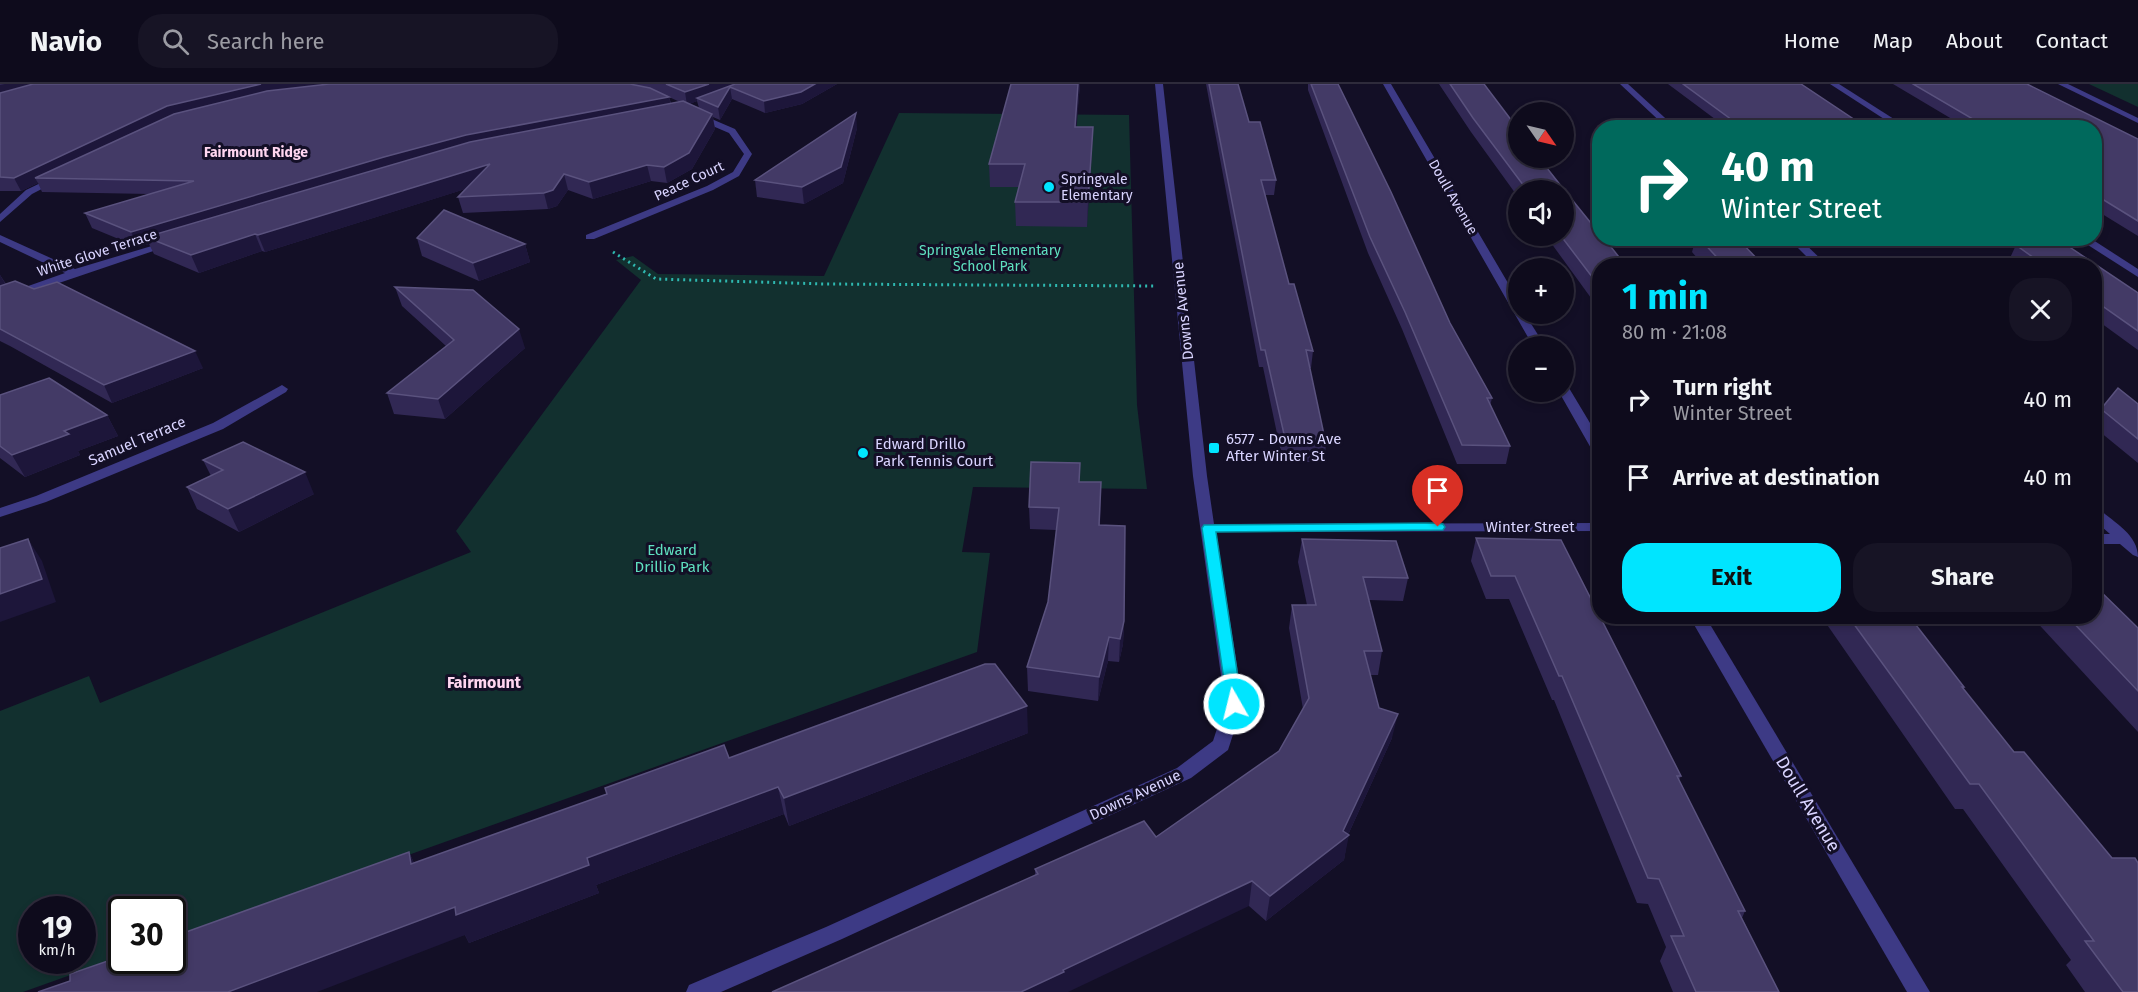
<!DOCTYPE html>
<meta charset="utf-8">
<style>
body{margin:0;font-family:"Fira Sans",sans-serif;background:#171425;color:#f1f3f6;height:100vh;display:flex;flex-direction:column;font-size:22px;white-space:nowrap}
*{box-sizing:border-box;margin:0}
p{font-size:20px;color:#9b9ba3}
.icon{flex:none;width:33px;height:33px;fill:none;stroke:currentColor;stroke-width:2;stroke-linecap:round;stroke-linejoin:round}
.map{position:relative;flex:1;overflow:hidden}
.side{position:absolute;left:1592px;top:174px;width:510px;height:366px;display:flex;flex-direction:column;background:#0e0b1c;border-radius:24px;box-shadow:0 3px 9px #0003,0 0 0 2px #2e2b3b}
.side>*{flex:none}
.banner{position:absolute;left:1592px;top:36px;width:510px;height:126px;border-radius:24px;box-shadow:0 3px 9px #0003,0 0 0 2px #2e2b3b;background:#00695c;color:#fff;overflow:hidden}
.needle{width:39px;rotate:124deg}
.buttons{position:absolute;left:1508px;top:18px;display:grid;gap:12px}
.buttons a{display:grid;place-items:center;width:66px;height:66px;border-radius:50%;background:#0e0b1c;box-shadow:0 3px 9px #0003,0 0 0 2px #2e2b3b;font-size:30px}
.speed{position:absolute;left:18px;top:812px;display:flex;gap:12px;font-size:30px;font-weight:700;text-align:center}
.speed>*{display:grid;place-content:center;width:78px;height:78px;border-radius:50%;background:#0e0b1c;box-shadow:0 3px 9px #0003,0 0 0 2px #2e2b3b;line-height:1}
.speed small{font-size:15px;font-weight:400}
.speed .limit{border:3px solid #111;border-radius:9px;background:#fff;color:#111}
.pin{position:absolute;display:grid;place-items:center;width:51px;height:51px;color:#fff;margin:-62px -26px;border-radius:50% 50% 50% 0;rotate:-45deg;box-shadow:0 0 6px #0007}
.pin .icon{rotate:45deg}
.me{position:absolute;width:66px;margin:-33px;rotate:352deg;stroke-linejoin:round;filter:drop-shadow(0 0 4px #0008)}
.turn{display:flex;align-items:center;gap:21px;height:126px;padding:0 30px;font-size:27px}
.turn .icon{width:78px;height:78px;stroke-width:2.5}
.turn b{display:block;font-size:42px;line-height:51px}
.round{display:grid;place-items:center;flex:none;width:63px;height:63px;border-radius:24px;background:#171425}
.overview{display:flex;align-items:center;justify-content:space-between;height:102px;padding:0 30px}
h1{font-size:36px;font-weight:700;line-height:45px;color:#00e5ff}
.primary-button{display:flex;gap:12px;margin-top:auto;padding:12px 30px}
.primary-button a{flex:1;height:69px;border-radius:24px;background:#00e5ff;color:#111;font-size:24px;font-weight:700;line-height:69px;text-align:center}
.primary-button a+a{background:#171425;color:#f1f3f6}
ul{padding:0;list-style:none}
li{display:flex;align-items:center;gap:18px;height:78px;padding:0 30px}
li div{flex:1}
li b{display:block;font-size:22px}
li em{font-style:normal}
header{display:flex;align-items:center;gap:36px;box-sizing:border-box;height:84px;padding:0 30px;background:#0e0b1c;border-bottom:2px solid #2e2b3b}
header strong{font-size:28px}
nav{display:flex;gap:33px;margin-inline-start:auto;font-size:21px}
.search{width:420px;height:54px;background:#171425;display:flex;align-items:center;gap:15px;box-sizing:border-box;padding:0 21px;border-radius:24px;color:#9b9ba3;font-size:22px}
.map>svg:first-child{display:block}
.green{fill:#12302f;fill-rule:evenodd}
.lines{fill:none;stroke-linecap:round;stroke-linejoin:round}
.path{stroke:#2fb8b0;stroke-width:3;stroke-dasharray:2 4;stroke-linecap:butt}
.minor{fill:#3d3a85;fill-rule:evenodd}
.wall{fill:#312854;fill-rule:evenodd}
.shaded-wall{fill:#1d163a}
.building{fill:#433a66;stroke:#5a527e;stroke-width:1.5}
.route{fill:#00e5ff;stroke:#0095a6;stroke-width:1.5}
.poi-dot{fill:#00e5ff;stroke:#130f26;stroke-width:2}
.labels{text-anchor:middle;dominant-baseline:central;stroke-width:6;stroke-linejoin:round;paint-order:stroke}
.far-neighbourhood-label{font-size:14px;font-weight:bold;fill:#ffd6f0;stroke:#130f26}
.far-poi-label{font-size:14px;fill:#d9d4ff;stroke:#130f26;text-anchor:start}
.far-street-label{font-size:14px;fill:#d9d4ff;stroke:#130f26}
.far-park-label{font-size:14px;fill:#5fe0c0;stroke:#130f26}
.street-label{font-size:15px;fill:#d9d4ff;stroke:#130f26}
.poi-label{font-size:15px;fill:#d9d4ff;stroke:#130f26;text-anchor:start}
.park-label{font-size:15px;fill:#5fe0c0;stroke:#130f26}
.neighbourhood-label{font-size:16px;font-weight:bold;fill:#ffd6f0;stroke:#130f26}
.near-street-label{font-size:18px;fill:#d9d4ff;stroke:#130f26}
</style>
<header>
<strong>Navio</strong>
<div class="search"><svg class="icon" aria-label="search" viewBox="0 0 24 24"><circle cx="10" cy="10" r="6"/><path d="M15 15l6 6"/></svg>Search here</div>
<nav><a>Home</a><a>Map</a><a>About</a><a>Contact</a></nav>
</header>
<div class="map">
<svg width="2138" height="908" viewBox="0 0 2138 908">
<rect width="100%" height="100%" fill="#130f26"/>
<g class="green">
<polygon points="2089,0 2138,0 2138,23"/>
<path d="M899 29 1129 31 1137 321 1147 405 973 403 962 468 990 469 977 568 173 855 172 825H122L121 873 23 908H0V627L89 592 100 619 471 468 456 447 641 196 616 176 633 172 658 190 824 192ZM32 825H82V876H32Z"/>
</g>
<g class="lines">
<polyline class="path" points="613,168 656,195 825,200 1156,202"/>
<g class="minor">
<polygon points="1155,0 1163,0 1207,392 1214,440 1599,439 1599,447 1216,448 1243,620 1228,666 1191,694 842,855 721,908 686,908 689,901 826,843 1177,684 1213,657 1225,620 1193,392"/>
<polygon points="1383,0 1391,0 1518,216 1518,230 1525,230 1545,262 1533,262"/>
<polygon points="1620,0 1628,0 1676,44 1667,44"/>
<polygon points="1830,0 1839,0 1908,44 1898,44"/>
<polygon points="2058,0 2068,0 2138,34 2138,39"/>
<polygon points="694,30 700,30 735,45 752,70 739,92 713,106 594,155 586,155 586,151 707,102 733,88 744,70 729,49 694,34"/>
<polygon points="55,92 63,94 32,110 0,138 0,130 26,106"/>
<polygon points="0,151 75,185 165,158 174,160 0,219 0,212 65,189 0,158"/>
<polygon points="1788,154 1799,154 1828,182 1816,182"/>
<polygon points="2077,154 2090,154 2138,185 2138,193"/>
<polygon points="1563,300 1569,304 1599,354 1599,370 1592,366 1559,308 1563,308"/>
<polygon points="282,301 288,305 286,308 223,345 46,418 0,433 0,424 36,412 213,339"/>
<path d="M2094 424 2099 425C2115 439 2138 451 2138 473L2133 471 2120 460H2094V450H2110L2094 436Z"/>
<polygon points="1689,532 1705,532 1930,908 1907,908"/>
</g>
</g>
<g class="wall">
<path d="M0 0H837L802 20 765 29 732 15 720 36 713 33 715 45 692 85 667 99 651 97 593 115 568 106 557 122 548 125 463 129 458 113 465 105 265 168 262 167 199 189 154 170 149 160 138 163 92 144 85 129 150 110 42 108 38 99 21 107H0ZM669 13 680 18 671 19ZM697 17 699 24 689 20Z"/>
<polygon points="1011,0 1080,0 1076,43 1092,65 1087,143 1016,142 1015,118 1019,103 990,103 989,80"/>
<polygon points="1206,0 1238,0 1249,38 1276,96 1274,111 1265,111 1289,200 1313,267 1311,284 1309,284 1326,360 1324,378 1283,378 1263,283 1259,283"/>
<polygon points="1308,0 1338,0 1450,239 1492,314 1490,322 1510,362 1506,380 1457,380 1402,245 1368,169 1308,6"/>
<polygon points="1439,0 1484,0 1565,107 1599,182 1599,225 1546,152 1563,152 1563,106 1518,106 1518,113 1471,48"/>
<polygon points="1668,0 1801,0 1867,44 1727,44"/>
<polygon points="1893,0 2027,0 2138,55 2138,152 2094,125 2094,44 1967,44"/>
<polygon points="857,44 843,99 804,120 757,113 755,96"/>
<polygon points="417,154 525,160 530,178 479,197 422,172"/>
<polygon points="1696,154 1737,154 1764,182 1704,182 1692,168"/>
<polygon points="2052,157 2060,162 2068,162 2138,209 2138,266 2094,234 2094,182 2021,182 2010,174 2016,161 2048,162"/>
<polygon points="0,191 6,200 203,284 112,319 10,262 0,257"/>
<polygon points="395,203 525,264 445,335 394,330 387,309 446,262 402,222"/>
<polygon points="0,311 107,331 118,352 78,367 80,371 25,393 0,374"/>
<polygon points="2138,320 2138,379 2094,343 2094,337 2101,325"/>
<polygon points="203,376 314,410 239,448 197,425 187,403 211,392"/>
<polygon points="1080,398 1101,398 1100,441 1124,537 1123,560 1119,578 1108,577 1098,617 1028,607 1027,583 1048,518 1056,446 1030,445 1029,423"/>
<polygon points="1476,454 1561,456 1681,692 1679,696 1745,827 1742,834 1779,908 1673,908 1660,877 1666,863 1648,820 1637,819 1554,616 1552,616 1509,515 1486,515 1471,477"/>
<polygon points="1302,455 1408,494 1403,517 1369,516 1382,567 1378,591 1370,591 1379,624 1392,654 1348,751 1344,776 1266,837 1249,822 1035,791 1035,785 1156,753 1279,667 1303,625 1289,544 1292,521 1307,521 1298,478"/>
<polygon points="1821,532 1909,532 1964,603 1963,605 2138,908 2085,908 2066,881 2071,876 1963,725 1955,725"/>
<polygon points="2031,532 2094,532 2138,544 2138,648"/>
<polygon points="1028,649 789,742 784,730 596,801 599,809 469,859 465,851 70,897 409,768 414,779 729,674"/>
</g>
<g class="shaded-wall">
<polygon points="5,0 52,0 0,15 0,1"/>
<polygon points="261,0 366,0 35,94 38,99 21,107 14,94 167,22"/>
<polygon points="709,0 745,0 730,3 732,15 720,36 718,23 697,14 697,17 687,21 685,8"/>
<polygon points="815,0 837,0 802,20 765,29 764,17"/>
<polygon points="1078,0 1080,0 1075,65 1075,43"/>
<polygon points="669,13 672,25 146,153 149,160 138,163 131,148 384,73 466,51"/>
<polygon points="856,29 857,44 843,99 804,120 802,103"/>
<polygon points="712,30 715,45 692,85 667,99 664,83"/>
<polygon points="1093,43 1092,65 1087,143 1088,118"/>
<polygon points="490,80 494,96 265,168 258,151"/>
<polygon points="647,81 651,97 593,115 589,98"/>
<polygon points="564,90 568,106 557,122 548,125 544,109"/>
<polygon points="255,150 262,167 199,189 191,171"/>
<polygon points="525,160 530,178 479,197 473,179"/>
<polygon points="0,191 9,206 0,210"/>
<polygon points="519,245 525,264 445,335 438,315"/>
<polygon points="195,267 203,284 112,319 104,301"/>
<polygon points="107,331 118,352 78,367 80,371 25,393 12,371 64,347"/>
<polygon points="305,388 314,410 239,448 228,425"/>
<polygon points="28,455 42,477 56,518 0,538 0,510"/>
<polygon points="1124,537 1123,560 1119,578 1120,555"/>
<polygon points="1109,553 1108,577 1098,617 1099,593"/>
<polygon points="1027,622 1028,649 789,742 784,714"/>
<polygon points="1398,630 1392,654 1347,753 1349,751 1344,776 1266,837 1270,812 1343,747"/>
<polygon points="778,703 784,730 596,801 599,809 469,859 465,851 317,908 228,908 455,823"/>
<polygon points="409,768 422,795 411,780"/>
<polygon points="1252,797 1249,822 1068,908 1021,908 1063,886"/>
</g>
<g class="building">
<polygon points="33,0 261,0 167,22 14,94 0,93 0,9"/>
<polygon points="329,0 630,0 650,4 669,13 466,51 384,73 131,148 85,129 194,97 35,94 174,30 267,7"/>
<polygon points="666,0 709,0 685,8"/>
<polygon points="735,0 815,0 801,8 764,17 730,3 718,23 697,14"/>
<polygon points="1011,0 1078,0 1075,43 1093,43 1088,118 1015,118 1025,80 989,80"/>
<polygon points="1209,0 1238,0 1249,38 1260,38 1276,96 1261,96 1289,200 1294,200 1313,267 1306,266 1326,360 1286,359 1265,266 1261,266"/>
<polygon points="1311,0 1338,0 1391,108 1450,239 1492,314 1487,314 1510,362 1462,361 1405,228 1370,153"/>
<polygon points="1450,0 1484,0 1518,45 1518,74 1539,74 1565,107 1599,149 1599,154 1604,154 1626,182 1599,182 1599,202 1561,152 1563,152 1563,106 1527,106 1473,34"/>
<polygon points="1683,0 1801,0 1867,44 1743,44"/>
<polygon points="1913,0 2027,0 2138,55 2138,137 2094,110 2094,44 1988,44"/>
<polygon points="683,17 712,30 689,69 664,83 647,81 589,98 564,90 553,106 544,109 458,113 490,80 258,151 255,150 191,171 146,153 470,58"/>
<polygon points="856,29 841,83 802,103 755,96"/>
<polygon points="444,126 525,160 473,179 417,154"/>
<polygon points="1699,154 1737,154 1764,182 1725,182"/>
<polygon points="2052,157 2060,162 2068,162 2138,209 2138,247 2094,216 2094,182 2045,182 2016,161 2048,162"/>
<polygon points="15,197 34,205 57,198 195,267 104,301 0,245 0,202"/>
<polygon points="395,203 473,206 519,245 438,315 387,309 454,256"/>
<polygon points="49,294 107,331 64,347 69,350 12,371 0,362 0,311"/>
<polygon points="2118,304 2138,320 2138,355 2101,325"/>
<polygon points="243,358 305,388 228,425 187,403 223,386 203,376"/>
<polygon points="1031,378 1080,379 1079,398 1101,398 1099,441 1125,442 1124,537 1120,555 1109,553 1099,593 1027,583 1048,518 1059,424 1029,423"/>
<polygon points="1476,454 1561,456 1681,692 1677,692 1745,827 1738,827 1779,908 1696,908 1671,852 1684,852 1659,795 1648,794 1562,592 1559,592 1515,492 1491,492"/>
<polygon points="28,455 42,495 0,510 0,464"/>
<polygon points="1302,455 1396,457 1408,494 1363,493 1382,567 1364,567 1379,624 1398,630 1343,747 1349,751 1270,812 1252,797 1063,886 1064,888 1021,908 772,908 1038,790 1035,785 1144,737 1156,753 1279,667 1309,614 1292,521 1316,521"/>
<polygon points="2094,501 2138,544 2138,607 2067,532 2094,532"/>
<polygon points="1848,532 1909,532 1964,603 1962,603 2014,668 2024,668 2112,774 2135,774 2138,779 2138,908 2123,908 2085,857 2094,857 1979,700 1970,700"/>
<polygon points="985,580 995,580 1027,622 784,714 778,703 587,774 589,781 456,831 455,823 228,908 38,908 70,897 70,890 122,872 122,876 172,876 172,853 409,768 411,780 607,710 605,704 724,661 729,674"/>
</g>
<polygon class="route" points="1438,439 1443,440 1445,443 1443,446 1216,448 1242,620 1240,624 1228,624 1202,444 1204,441"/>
<g class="poi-dot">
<circle cx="1049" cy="103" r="6"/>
<rect x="1208" y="358" width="12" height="12" rx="3"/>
<circle cx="863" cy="369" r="6"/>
</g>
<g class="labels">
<g class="far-neighbourhood-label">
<text x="256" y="68">Fairmount Ridge</text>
</g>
<g class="far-poi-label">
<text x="1061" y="95">Springvale<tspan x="1061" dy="16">Elementary</tspan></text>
</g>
<g class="far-street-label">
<text transform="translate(689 97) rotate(-25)">Peace Court</text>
<text transform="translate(1453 113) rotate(60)">Doull Avenue</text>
<text transform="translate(97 169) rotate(-18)">White Glove Terrace</text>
</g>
<g class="far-park-label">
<text x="990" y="166">Springvale Elementary<tspan x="990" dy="16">School Park</tspan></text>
</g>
<g class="street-label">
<text transform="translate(1183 227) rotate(-96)">Downs Avenue</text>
<text transform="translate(137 357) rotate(-23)">Samuel Terrace</text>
<text x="1530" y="443">Winter Street</text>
<text transform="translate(1135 711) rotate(-25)">Downs Avenue</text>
</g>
<g class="poi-label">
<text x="1226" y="355">6577 - Downs Ave<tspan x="1226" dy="17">After Winter St</tspan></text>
<text x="875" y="360">Edward Drillo<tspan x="875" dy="17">Park Tennis Court</tspan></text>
</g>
<g class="park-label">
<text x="672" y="466">Edward<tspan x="672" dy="17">Drillio Park</tspan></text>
</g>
<g class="neighbourhood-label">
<text x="484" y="598">Fairmount</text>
</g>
<g class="near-street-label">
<text transform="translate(1808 720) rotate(59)">Doull Avenue</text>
</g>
</g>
</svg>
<div class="buttons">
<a><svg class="needle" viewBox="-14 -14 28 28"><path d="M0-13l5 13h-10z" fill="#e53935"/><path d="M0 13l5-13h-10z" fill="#9b9ba3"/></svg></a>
<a><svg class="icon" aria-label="sound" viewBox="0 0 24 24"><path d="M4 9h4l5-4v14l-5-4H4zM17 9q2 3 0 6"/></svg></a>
<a>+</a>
<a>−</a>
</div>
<div class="speed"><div>19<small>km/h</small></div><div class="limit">30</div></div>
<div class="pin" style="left:1438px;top:443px;background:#d93025"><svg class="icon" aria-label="arrive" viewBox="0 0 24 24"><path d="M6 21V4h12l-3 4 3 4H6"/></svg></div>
<svg class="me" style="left:1234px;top:620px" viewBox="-20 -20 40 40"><circle r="17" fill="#00e5ff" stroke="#fff" stroke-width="3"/><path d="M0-11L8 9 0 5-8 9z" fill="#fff"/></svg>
<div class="banner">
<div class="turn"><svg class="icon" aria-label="right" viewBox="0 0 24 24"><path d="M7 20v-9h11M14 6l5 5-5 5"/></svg><div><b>40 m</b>Winter Street</div></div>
</div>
<section class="side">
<div class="overview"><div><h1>1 min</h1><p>80 m · 21:08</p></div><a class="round"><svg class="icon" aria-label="close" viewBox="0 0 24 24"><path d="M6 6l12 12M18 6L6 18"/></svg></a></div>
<ul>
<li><svg class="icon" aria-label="right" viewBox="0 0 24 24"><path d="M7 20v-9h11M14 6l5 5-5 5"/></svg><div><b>Turn right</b><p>Winter Street</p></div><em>40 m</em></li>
<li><svg class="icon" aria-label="arrive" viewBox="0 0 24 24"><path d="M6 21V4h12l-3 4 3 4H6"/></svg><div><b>Arrive at destination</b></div><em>40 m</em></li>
</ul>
<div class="primary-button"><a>Exit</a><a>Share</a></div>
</section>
</div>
